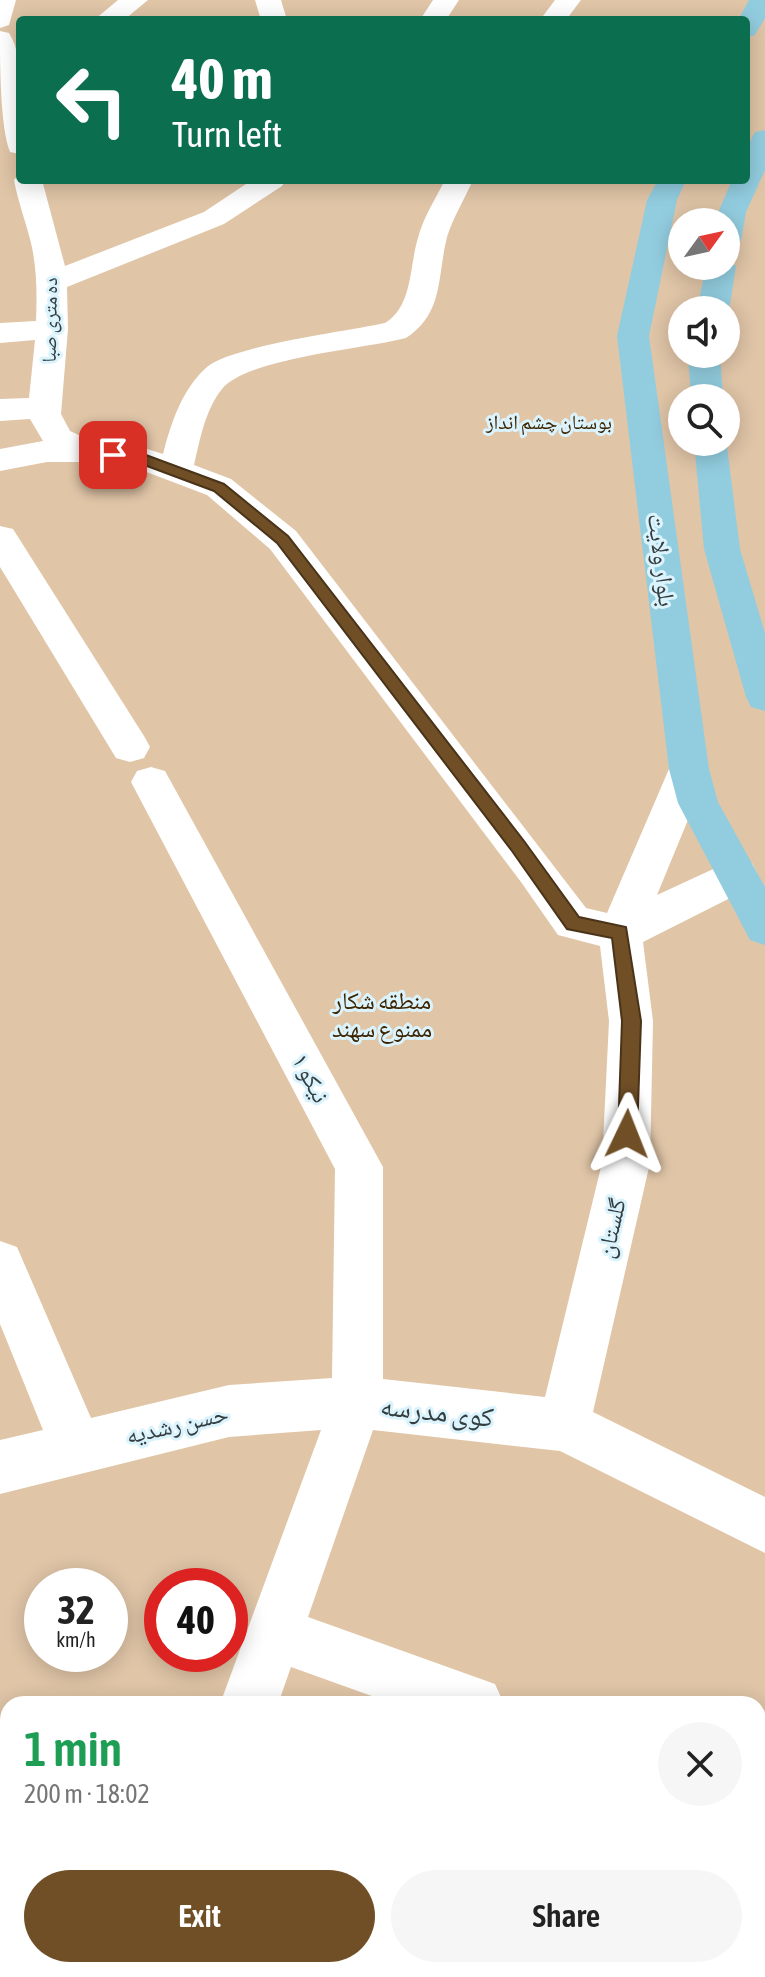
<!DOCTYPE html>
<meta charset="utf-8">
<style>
body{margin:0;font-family:"Asap Condensed","Noto Naskh Arabic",sans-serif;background:#f6f6f6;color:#222;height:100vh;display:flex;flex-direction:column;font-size:30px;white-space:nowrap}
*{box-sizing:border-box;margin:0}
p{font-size:26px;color:#767676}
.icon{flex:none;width:44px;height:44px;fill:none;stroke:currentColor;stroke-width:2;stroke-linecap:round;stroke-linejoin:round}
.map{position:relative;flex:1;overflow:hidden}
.sheet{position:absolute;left:0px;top:1696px;width:766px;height:282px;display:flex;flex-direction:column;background:#fff;border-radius:24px 24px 0 0;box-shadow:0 4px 20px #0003}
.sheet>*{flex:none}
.banner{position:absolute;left:16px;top:16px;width:734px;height:168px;border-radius:8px;box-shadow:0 4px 20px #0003;background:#0b6e4f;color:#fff;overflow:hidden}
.needle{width:52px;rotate:57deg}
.fabs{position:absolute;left:668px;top:208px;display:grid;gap:16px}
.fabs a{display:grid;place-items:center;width:72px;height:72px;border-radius:50%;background:#fff;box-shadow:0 4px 20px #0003;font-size:40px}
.speed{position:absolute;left:24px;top:1568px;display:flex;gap:16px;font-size:40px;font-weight:700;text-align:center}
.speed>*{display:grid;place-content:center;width:104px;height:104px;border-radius:50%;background:#fff;box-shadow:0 4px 20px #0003;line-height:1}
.speed small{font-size:20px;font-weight:400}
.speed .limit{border:12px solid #d22;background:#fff;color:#111}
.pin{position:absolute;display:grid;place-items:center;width:68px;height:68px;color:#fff;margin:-34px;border-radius:16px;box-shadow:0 4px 12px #0006}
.me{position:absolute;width:88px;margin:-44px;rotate:2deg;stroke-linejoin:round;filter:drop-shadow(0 0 6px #0008)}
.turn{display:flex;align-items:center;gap:28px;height:168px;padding:0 24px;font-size:36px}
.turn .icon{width:104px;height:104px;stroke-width:2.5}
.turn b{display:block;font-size:56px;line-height:68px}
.round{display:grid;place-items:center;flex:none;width:84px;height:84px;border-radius:42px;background:#f6f6f6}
.summary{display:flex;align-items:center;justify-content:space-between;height:136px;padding:0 24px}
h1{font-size:48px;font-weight:600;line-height:60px;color:#1e9e55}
.button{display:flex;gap:16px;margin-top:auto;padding:16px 24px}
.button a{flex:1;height:92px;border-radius:48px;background:#704f26;color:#fff;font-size:32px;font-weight:600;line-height:92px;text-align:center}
.button a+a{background:#f6f6f6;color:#222}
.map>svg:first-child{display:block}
.green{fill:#e0c5a7;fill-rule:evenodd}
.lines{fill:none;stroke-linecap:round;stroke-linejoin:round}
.minor{fill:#fff;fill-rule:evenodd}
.major{fill:#92cddf;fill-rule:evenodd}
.route{fill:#704f26;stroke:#493319;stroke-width:2}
.labels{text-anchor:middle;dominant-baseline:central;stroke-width:6;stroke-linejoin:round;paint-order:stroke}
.far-street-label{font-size:20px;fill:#343e41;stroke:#dbf3fc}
.far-park-label{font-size:20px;fill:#3d2401;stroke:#dbf3fc}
.street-label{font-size:24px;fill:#343e41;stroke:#dbf3fc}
.park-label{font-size:24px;fill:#3d2401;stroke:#dbf3fc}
.near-street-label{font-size:28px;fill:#343e41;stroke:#dbf3fc}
</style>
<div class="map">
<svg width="765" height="1977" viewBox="0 0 765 1977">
<rect width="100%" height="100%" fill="#dbf3fc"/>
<path class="green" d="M0 0H765V1977H0ZM20 20H746V180H20ZM682 222H726V266H682ZM682 310H726V354H682ZM682 398H726V442H682ZM42 1586H110V1654H42ZM162 1586H230V1654H162ZM8 1704H758V1970H8Z"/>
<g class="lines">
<g class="minor">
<polygon points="0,0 16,0 9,25 0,28"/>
<polygon points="118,0 148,0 124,20 94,20"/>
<polygon points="255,0 281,0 287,20 261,20"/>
<polygon points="433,0 459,0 446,20 420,20"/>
<polygon points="555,0 581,0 566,20 540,20"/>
<path d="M0 31 9 33C27 60 20 123 20 154L10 152C0 127 0 62 0 31Z"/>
<path d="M20 173V180H42L65 266 204 212 252 180H286L282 186 224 224 67 287 68 329 61 414 70 431 92 441 141 447 163 454C171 423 182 389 207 367 230 346 349 331 385 323 413 306 409 267 418 238 423 218 436 198 445 180H473C465 198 453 218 447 237 437 277 444 313 406 338 364 349 247 358 222 389 205 410 200 440 194 465L231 479 296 531 586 908 607 913 669 769 675 758 689 754 703 758 709 769 657 895 737 858 752 863 758 875 752 887 643 942 653 1021 650 1163 593 1412 765 1497V1553L560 1451 373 1430 308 1617 495 1684 504 1704H394L291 1667 278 1704H220L321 1430 229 1437 0 1494V1440L43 1430 0 1324V1241L17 1247 91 1418 229 1385 332 1378 335 1169 131 782 137 771 151 767 165 771 383 1167V1379L545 1397 602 1163 609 1021 600 946 558 935 521 882 270 549 207 495 136 468 85 462H47L0 471V449L43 441 30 419 0 421V399L29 398 35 340 0 343V323L36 321C37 295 37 268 31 243 26 222 18 202 14 180Z"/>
<polygon points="0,526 13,529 144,736 150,747 144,758 130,762 116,758 0,567"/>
<polygon points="758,1774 765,1776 765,1836 758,1834"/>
<polygon points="123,1970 185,1970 182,1977 120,1977"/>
</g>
<g class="major">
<polygon points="749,0 765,0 765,18 755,35 746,38 746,20 738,20"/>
<polygon points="765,130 765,170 746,212 741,240 737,246 726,249 726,222 714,222 732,180 746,180 746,149 755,132"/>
<polygon points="658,180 686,180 677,200 649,336 709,769 718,802 765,887 765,945 750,940 678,803 669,769 617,336 647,200"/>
<polygon points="726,258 736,266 729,310 726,314 726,310 697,310 706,266 726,266"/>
<polygon points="688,354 720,354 723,398 691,398"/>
<polygon points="726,439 740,549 765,633 765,711 751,707 746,697 704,549 694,442 726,442"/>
</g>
</g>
<polygon class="route" points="113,450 146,455 224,484 288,536 524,841 579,917 626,927 641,1021 637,1134 634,1140 627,1143 620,1140 618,1134 622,1021 612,938 567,929 512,851 277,543 214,491 139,463 108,458 108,451"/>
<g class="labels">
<g class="far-street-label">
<text transform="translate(49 320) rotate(-89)">ده متری صبا</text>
</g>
<g class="far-park-label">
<text x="549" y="421">بوستان چشم انداز</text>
</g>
<g class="street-label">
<text transform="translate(662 560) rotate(83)">بلوار ولایت</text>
<text transform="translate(311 1078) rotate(62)">نیکو ۱</text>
<text transform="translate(611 1228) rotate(-77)">گلستان</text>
<text transform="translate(177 1424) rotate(-13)">حسن رشدیه</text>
</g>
<g class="park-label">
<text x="382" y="1000">منطقه شکار<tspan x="382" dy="28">ممنوع سهند</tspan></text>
</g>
<g class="near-street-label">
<text transform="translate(437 1411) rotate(6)">کوی مدرسه</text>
</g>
</g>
</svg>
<div class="fabs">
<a><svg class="needle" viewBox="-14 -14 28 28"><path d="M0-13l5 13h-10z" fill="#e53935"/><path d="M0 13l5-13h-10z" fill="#767676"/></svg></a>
<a><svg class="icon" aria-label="sound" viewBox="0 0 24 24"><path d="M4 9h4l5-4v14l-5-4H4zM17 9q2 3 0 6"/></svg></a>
<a><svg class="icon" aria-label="search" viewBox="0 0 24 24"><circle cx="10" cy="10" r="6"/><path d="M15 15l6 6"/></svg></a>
</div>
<div class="speed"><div>32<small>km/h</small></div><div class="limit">40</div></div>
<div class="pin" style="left:113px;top:455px;background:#d93025"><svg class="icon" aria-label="arrive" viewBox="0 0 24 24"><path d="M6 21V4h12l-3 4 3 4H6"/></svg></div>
<svg class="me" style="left:627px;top:1134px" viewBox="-20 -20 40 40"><path d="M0-17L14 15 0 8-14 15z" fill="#704f26" stroke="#fff" stroke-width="4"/></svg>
<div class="banner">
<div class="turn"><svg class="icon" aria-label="left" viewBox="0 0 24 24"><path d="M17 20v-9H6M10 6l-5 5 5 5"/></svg><div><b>40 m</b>Turn left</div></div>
</div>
<section class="sheet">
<div class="summary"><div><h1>1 min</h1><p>200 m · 18:02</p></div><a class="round"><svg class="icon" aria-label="close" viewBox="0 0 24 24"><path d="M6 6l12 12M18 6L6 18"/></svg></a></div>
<div class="button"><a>Exit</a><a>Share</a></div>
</section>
</div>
